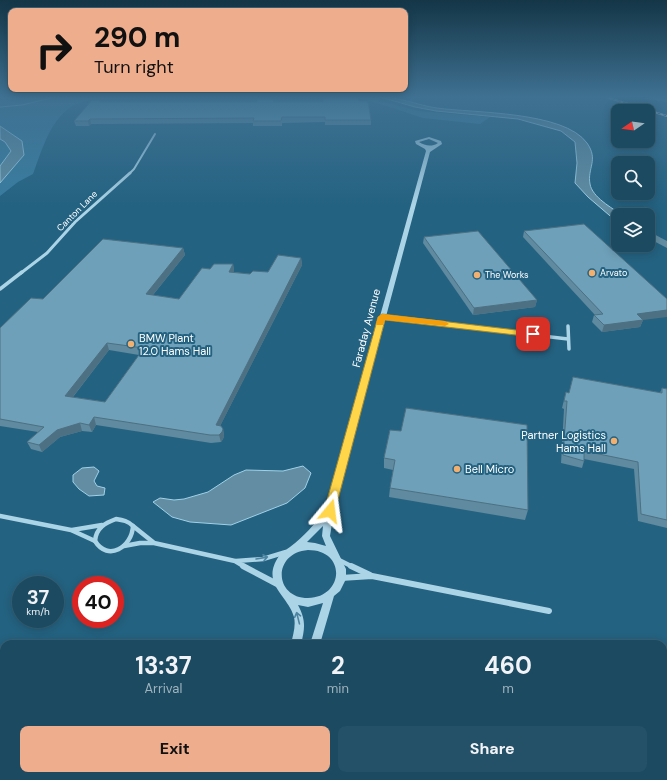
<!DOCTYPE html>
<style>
body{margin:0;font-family:"DM Sans",sans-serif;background:#245167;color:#f1f3f6;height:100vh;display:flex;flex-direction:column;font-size:15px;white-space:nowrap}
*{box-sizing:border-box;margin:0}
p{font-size:13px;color:#a0b3bd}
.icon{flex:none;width:22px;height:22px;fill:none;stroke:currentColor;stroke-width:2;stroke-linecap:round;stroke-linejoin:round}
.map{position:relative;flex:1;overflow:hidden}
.drawer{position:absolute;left:0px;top:640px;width:667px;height:140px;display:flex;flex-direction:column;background:#1b4a61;border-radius:12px 12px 0 0;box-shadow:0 2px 10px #0003,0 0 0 1px #396276}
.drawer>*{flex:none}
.guide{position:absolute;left:8px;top:8px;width:400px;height:84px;border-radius:8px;box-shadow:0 2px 10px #0003,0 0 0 1px #396276;background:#eead8d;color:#111;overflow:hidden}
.needle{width:26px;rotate:257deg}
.fabs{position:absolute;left:611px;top:104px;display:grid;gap:8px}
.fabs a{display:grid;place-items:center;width:44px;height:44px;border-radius:8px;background:#1b4a61;box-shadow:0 2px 10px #0003,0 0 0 1px #396276;font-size:20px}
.speed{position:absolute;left:12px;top:576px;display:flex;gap:8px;font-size:20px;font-weight:700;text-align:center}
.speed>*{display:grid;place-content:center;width:52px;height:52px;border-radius:50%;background:#1b4a61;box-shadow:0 2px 10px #0003,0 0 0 1px #396276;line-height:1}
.speed small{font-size:10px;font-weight:400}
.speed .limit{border:6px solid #d22;background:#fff;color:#111}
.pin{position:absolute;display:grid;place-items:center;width:34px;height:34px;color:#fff;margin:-17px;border-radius:8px;box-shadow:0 2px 6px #0006}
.me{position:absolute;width:44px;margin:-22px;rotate:16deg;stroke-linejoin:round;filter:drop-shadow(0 0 3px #0008)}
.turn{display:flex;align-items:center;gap:14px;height:84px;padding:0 20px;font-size:18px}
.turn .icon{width:52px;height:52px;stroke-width:2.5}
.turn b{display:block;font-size:28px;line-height:34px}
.eta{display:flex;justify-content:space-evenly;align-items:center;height:68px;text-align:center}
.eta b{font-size:24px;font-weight:700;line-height:28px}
.button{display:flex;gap:8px;margin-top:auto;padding:8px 20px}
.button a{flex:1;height:46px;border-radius:8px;background:#eead8d;color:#111;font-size:16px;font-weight:700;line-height:46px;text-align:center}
.button a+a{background:#245167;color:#f1f3f6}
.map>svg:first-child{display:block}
.green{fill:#397d9f}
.water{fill:#628da2;stroke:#a0d1e8}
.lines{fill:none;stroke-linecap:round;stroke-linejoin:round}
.stream{stroke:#a0d1e8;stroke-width:1}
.river{fill:#628da2;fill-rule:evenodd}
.minor-far4{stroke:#acd4e7;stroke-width:2}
.minor-far3{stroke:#acd4e7;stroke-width:3}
.minor-far2{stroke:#acd4e7;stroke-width:3.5}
.minor-far1{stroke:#acd4e7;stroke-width:4.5}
.minor{stroke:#acd4e7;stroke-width:6}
.tertiary{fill:#acd4e7;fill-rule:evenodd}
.rail-casing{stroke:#fff;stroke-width:2}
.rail{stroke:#246281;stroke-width:1;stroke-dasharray:3;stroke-linecap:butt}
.wall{fill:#5f8a9f;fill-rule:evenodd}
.shaded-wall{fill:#4d7082}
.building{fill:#6ea0b9;stroke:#4d7082;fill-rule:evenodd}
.oneway{stroke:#4d84a0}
.route{fill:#ffd54a;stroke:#a68a30}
.slow{fill:#f59e0b}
.poi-dot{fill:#f1af70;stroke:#246281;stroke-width:1.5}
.labels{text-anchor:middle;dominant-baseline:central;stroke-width:4;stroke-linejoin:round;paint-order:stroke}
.far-street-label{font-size:9px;fill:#fff;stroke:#246281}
.far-poi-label{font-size:9px;fill:#fff;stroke:#246281;text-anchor:start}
.street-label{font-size:11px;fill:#fff;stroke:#246281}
.poi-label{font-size:11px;fill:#fff;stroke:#246281;text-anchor:start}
</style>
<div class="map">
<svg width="667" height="780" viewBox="0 0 667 780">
<rect width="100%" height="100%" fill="#246281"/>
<g class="green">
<path d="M2 97H379L378 99 379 101 419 111 490 117 480 124 423 118 380 104 353 97 120 99C108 99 94 98 82 102 52 111 43 148 33 174L18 182 0 196V183L24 155 22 141 0 126V100Z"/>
<polygon points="0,139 5,142 11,151 0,166"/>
</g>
<g class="water">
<path d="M380 97C400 97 417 105 437 108 473 113 564 111 587 143 599 160 587 168 590 184 592 197 612 208 622 215H618V221H616L588 197 575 183 577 163 575 142 561 131 518 119 436 111 415 107Z"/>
<polygon points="0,126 22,141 24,155 0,183 0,166 11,151 5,142 0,139"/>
<polygon points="303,466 311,473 305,488 287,503 231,525 190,522 172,517 153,502 160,498 174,500 184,499 208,492 234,475 246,470 283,471"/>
<polygon points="94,467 99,471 94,481 97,486 105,488 104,495 89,496 79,489 73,482 73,475 82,468"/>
</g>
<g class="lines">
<polyline class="stream" points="0,107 22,105 55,97"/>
<g class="river">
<polygon points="642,97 667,98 667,102 645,99"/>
<polygon points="648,231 667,241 667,248 648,238"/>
</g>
<polyline class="minor-far4" points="129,174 134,169 155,134"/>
<polyline class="minor-far3" points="21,273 47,253 75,222 130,173"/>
<g class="minor-far2">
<polyline points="0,289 22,272"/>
<polyline points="382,317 568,339"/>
<polyline points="568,326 569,349"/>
</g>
<g class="minor-far1">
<polyline points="0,516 71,530 95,541"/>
<path d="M116 519C123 520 128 521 133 526 132 547 108 562 95 541 96 528 105 523 116 519Z"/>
<polyline points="133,526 153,542"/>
<polyline points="72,530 102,525"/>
<polyline points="124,546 140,543 154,543 235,561 245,567"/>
<polyline points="337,559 353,567"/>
<polyline points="236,561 263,559 286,552"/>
</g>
<g class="minor">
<polyline points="243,566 279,585"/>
<polyline points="351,566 370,575"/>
<polyline points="341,578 372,576 549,611"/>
</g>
<g class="tertiary">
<path d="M429 137 441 141 442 144 430 152 334 511 330 536 346 569V579L340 591 334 596 320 644H310L323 603 308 607 298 605C306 620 305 628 301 644H291C293 635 296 626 294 617 288 595 260 584 279 556 282 552 286 550 290 547 304 537 315 523 326 510L426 151 425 149 416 144 415 141ZM429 139 438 143C432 147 425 146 419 142ZM323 526 322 536 326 546 315 543 307 542ZM308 550C347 550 344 597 308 598 274 598 272 553 308 550Z"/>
<polygon points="251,776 263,776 262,780 250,780"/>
<polygon points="272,776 284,776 283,780 271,780"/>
</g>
<defs>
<polyline id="rail" points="606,97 667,116"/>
</defs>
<use href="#rail" class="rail-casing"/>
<use href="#rail" class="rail"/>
</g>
<g class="wall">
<polygon points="274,99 274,102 359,101 371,120 371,125 325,125 325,122 282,123 282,126 253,126 253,123 91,124 89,126 76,126 74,121 101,100 102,102 257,102"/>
<polygon points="524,231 643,320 640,327 602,332 592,322 594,315 595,315 523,237"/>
<polygon points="424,237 537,300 535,307 473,315 423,243"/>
<path d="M183 248 185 255 153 295 179 299 210 269 233 264 234 271 233 272 250 274 268 272 301 258 302 265 220 426 223 429 224 436 223 439 221 442 211 443 96 425 92 432 82 431 60 437 42 452 31 449 27 442 38 432 0 426V328L43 299ZM109 350 139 355 105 402 73 397Z"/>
<polygon points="573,377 660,393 662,388 667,389 667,528 638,521 634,469 584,459 584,461 582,468 561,463 564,409 562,408 566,392 569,393"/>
<polygon points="390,430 528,510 525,520 389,497 390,488 393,470 384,468 384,458"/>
</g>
<g class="shaded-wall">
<polygon points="90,119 91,124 89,126 88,121"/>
<polygon points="183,248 185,255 148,301 146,294"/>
<polygon points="301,258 302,265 217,432 216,425"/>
<polygon points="233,264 234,271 229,278 229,272"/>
<polygon points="537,300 535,307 473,315 474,308"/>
<polygon points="667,310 667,317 643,320 640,327 602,332 604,325 637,314"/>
<polygon points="107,343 109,350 68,403 65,396"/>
<polygon points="94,417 96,425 92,432 89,425"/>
<polygon points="80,423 82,431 60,437 42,452 39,445 57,430"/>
<polygon points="223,429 224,436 223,439 221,442 219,435"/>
</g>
<g class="building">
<polygon points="358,98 359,101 368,101 371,120 325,120 325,117 282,117 281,121 253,121 254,118 90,119 88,121 74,121 92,100 101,100 100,102 257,102 257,99 274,99 273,102 323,102 323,99"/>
<polygon points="584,224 667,299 667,310 637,314 643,320 604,325 594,315 603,314 524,231"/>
<polygon points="478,231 537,300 474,308 424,237"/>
<path d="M103 239 183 248 146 294 179 299 202 268 210 269 214 264H233L229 272 250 274 253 271 268 272 278 255 301 258 216 425 221 426 223 429 222 432 219 435H210L94 417 89 425 80 423 57 430 39 445 27 442 44 427 0 419V328L31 298 43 299ZM107 343 144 348 105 402 65 396Z"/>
<polygon points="573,377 662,393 662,388 667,389 667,520 641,514 638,462 584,451 584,461 563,455 567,401 564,401 566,392 569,393"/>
<polygon points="406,408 527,425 528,510 390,488 395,460 384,458 390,430 401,431"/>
</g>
<defs><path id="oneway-shaft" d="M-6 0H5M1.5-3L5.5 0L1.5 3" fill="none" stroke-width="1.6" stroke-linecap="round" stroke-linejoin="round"/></defs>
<g class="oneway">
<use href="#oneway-shaft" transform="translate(262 558) rotate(-10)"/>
<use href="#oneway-shaft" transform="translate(298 618) rotate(-104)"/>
</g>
<linearGradient id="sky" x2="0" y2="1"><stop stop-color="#143647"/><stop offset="0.47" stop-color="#3f7192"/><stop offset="1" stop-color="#3f7192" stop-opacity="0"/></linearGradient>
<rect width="667" height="206" fill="url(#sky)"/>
<polygon class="route" points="382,314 533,332 537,334 533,337 385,320 335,511 334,514 330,516 326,514 324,511 378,317"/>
<polygon class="slow" points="382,314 445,321 449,324 445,326 385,320 383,325 377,325 376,324 378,317"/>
<g class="poi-dot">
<circle cx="592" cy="273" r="4"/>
<circle cx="477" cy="275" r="4"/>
<circle cx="131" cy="344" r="4"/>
<circle cx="614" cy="441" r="4"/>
<circle cx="457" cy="469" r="4"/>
</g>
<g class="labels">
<g class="far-street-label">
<text transform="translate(77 211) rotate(-45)">Canton Lane</text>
</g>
<g class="far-poi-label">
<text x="600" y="273">Arvato</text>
<text x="485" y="275">The Works</text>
</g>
<g class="street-label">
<text transform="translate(366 328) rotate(-75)">Faraday Avenue</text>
</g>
<g class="poi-label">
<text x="139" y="338">BMW Plant<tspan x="139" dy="13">12.0 Hams Hall</tspan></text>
<text x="606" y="435" text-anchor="end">Partner Logistics<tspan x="606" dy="13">Hams Hall</tspan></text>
<text x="465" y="469">Bell Micro</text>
</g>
</g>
</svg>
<div class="fabs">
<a><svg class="needle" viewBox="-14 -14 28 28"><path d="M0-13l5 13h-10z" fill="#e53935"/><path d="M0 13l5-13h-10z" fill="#a0b3bd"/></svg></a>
<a><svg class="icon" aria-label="search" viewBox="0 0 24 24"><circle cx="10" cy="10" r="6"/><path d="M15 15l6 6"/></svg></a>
<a><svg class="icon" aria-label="layers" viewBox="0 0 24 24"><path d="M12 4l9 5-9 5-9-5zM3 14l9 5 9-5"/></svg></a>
</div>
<div class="speed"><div>37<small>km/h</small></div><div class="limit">40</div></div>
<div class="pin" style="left:533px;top:334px;background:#d93025"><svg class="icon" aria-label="arrive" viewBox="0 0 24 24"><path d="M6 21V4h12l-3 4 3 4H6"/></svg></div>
<svg class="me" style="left:330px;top:511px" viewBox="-20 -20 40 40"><path d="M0-17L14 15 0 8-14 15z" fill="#ffd54a" stroke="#fff" stroke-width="4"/></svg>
<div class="guide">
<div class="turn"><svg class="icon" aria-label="right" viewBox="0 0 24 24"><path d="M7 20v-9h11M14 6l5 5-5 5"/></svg><div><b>290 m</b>Turn right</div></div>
</div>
<section class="drawer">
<div class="eta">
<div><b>13:37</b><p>Arrival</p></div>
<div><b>2</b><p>min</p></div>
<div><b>460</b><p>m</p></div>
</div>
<div class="button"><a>Exit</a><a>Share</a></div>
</section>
</div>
